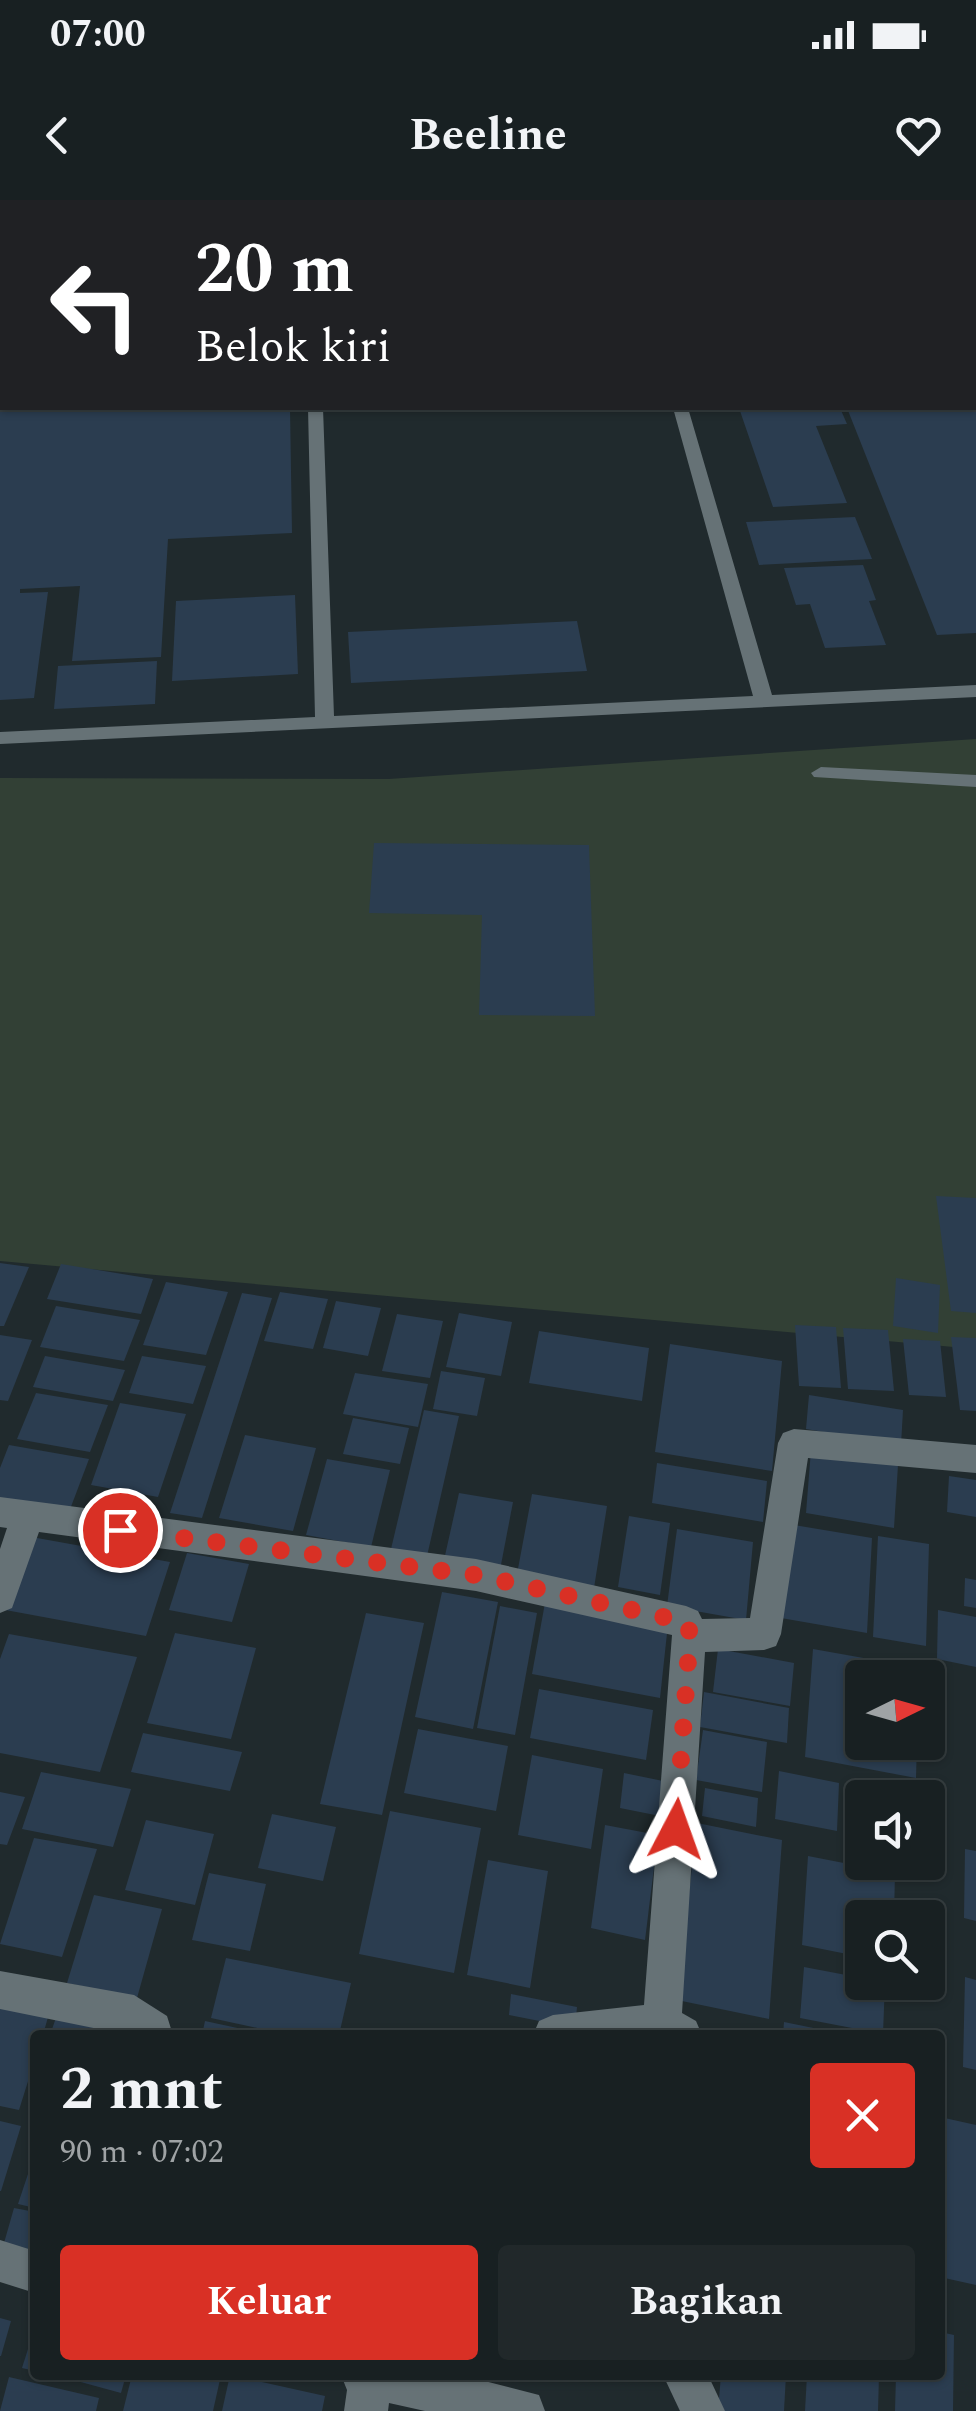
<!DOCTYPE html>
<html lang="id">
<meta charset="utf-8">
<style>
body{margin:0;font-family:Spectral,serif;background:#21282a;color:#f1f3f6;height:100vh;display:flex;flex-direction:column;font-size:38px;white-space:nowrap}
*{box-sizing:border-box;margin:0}
p{font-size:32px;color:#9fa3a5}
.icon{flex:none;width:55px;height:55px;fill:none;stroke:currentColor;stroke-width:2;stroke-linecap:round;stroke-linejoin:round}
.map{position:relative;flex:1;overflow:hidden}
.drawer{position:absolute;left:30px;top:1830px;width:915px;height:350px;display:flex;flex-direction:column;background:#182022;border-radius:10px;box-shadow:0 2px 8px #0004,0 0 0 2px #363e40}
.drawer>*{flex:none}
.banner{position:absolute;left:0px;top:0px;width:978px;height:210px;box-shadow:0 2px 8px #0004,0 0 0 2px #363e40;background:#202124;color:#fff;overflow:hidden}
.needle{width:65px;rotate:85deg}
.buttons{position:absolute;left:845px;top:1460px;display:grid;gap:20px}
.buttons a{display:grid;place-items:center;width:100px;height:100px;border-radius:10px;background:#182022;box-shadow:0 2px 8px #0004,0 0 0 2px #363e40;font-size:50px}
.pin{position:absolute;display:grid;place-items:center;width:85px;height:85px;color:#fff;margin:-42px;border:5px solid #fff;border-radius:50%;box-shadow:0 2px 10px #0007}
.me{position:absolute;width:110px;margin:-55px;rotate:4deg;stroke-linejoin:round;filter:drop-shadow(0 0 8px #0008)}
.turn{display:flex;align-items:center;gap:35px;height:210px;padding:0 30px;font-size:45px}
.turn .icon{width:130px;height:130px;stroke-width:2.5}
.turn b{display:block;font-size:70px;line-height:85px}
.round{display:grid;place-items:center;flex:none;width:105px;height:105px;border-radius:10px;background:#21282a}
.summary{display:flex;align-items:center;justify-content:space-between;height:170px;padding:0 30px}
h1{font-size:60px;font-weight:700;line-height:75px}
.primary-button{display:flex;gap:20px;margin-top:auto;padding:20px 30px}
.primary-button a{flex:1;height:115px;border-radius:10px;background:#d93025;color:#fff;font-size:40px;font-weight:700;line-height:115px;text-align:center}
.primary-button a+a{background:#21282a;color:#f1f3f6}
.status{display:flex;justify-content:space-between;align-items:center;height:70px;padding:0 50px;background:#182022;direction:ltr}
.status svg{height:28px;fill:currentColor}
header{display:flex;justify-content:space-between;align-items:center;height:130px;padding:0 30px;background:#182022;font-size:45px;font-weight:700}
.map>svg:first-child{display:block}
.green{fill:#324035}
.building{fill:#2b3d50}
.lines{fill:none;stroke-linecap:round;stroke-linejoin:round}
.service{fill:#667276;fill-rule:evenodd}
.minor{fill:#667276;fill-rule:evenodd}
.route{stroke:#d93025;stroke-width:18;stroke-dasharray:0 32.4}
</style>
<div class="status"><b>07:00</b><svg viewBox="0 0 49 12"><path d="M0 12V9h3v3zM5 12V6h3v6zM10 12V3h3v9zM15 12V0h3v12zM26 1h20v11H26zM47 4h2v5h-2z"/></svg></div>
<header><svg class="icon" aria-label="back" viewBox="0 0 24 24"><path d="M15 5l-7 7 7 7"/></svg>Beeline<svg class="icon" aria-label="heart" viewBox="0 0 24 24"><path d="M12 20l-8-8c-3-5 5-10 8-4 3-6 11-1 8 4z"/></svg></header>
<div class="map">
<svg width="976" height="2211" viewBox="0 0 976 2211">
<rect width="100%" height="100%" fill="#202a2d"/>
<polygon class="green" points="976,539 976,1149 0,1061 0,578 389,579"/>
<g class="building">
<polygon points="0,208 290,208 292,333 168,339 161,457 72,461 80,386 20,389 20,393 48,392 34,498 0,500"/>
<polygon points="739,208 840,208 847,224 816,226 847,303 773,307"/>
<polygon points="847,208 976,208 976,433 937,435"/>
<polygon points="855,317 872,359 759,365 746,322"/>
<polygon points="863,365 876,400 869,401 886,445 825,448 810,404 796,405 784,368"/>
<polygon points="295,395 298,474 172,481 176,401"/>
<polygon points="577,421 587,471 351,483 348,432"/>
<polygon points="157,461 155,504 54,509 58,466"/>
<polygon points="374,643 589,645 595,816 479,815 482,715 369,713"/>
<polygon points="936,996 976,998 976,1113 951,1111"/>
<polygon points="0,1063 29,1067 4,1126 0,1126"/>
<polygon points="61,1064 153,1079 141,1114 47,1099"/>
<polygon points="896,1078 940,1085 938,1133 893,1126"/>
<polygon points="166,1082 228,1092 206,1155 143,1145"/>
<polygon points="280,1092 328,1099 313,1149 264,1141"/>
<polygon points="242,1093 272,1098 202,1318 170,1313"/>
<polygon points="336,1101 381,1108 368,1156 323,1148"/>
<polygon points="56,1106 140,1120 124,1161 40,1147"/>
<polygon points="459,1113 512,1122 501,1176 446,1167"/>
<polygon points="397,1114 443,1121 430,1178 382,1171"/>
<polygon points="795,1125 836,1127 841,1188 799,1186"/>
<polygon points="843,1128 888,1130 894,1191 848,1189"/>
<polygon points="539,1131 649,1148 642,1201 529,1183"/>
<polygon points="0,1135 32,1140 8,1201 0,1200"/>
<polygon points="951,1137 976,1138 976,1211 960,1210"/>
<polygon points="903,1139 940,1141 946,1197 909,1195"/>
<polygon points="670,1144 782,1161 772,1271 655,1252"/>
<polygon points="45,1156 125,1170 113,1201 33,1187"/>
<polygon points="142,1156 206,1166 193,1204 129,1193"/>
<polygon points="441,1171 485,1178 477,1216 433,1209"/>
<polygon points="355,1173 428,1184 418,1227 343,1214"/>
<polygon points="36,1193 108,1205 90,1252 17,1239"/>
<polygon points="809,1195 903,1210 901,1245 806,1229"/>
<polygon points="120,1203 186,1214 158,1297 91,1285"/>
<polygon points="424,1210 459,1216 427,1356 391,1349"/>
<polygon points="353,1218 409,1228 400,1264 343,1254"/>
<polygon points="245,1235 316,1248 293,1331 219,1318"/>
<polygon points="9,1245 89,1259 69,1312 0,1299 0,1268"/>
<polygon points="811,1250 898,1265 894,1328 806,1313"/>
<polygon points="327,1259 390,1270 371,1347 306,1335"/>
<polygon points="657,1263 767,1281 763,1322 652,1303"/>
<polygon points="949,1276 976,1280 976,1317 947,1312"/>
<polygon points="459,1293 513,1302 500,1370 444,1360"/>
<polygon points="532,1294 607,1306 594,1388 517,1374"/>
<polygon points="629,1316 670,1323 660,1395 618,1387"/>
<polygon points="788,1324 872,1338 867,1433 781,1418"/>
<polygon points="677,1329 753,1342 746,1420 667,1406"/>
<polygon points="26,1336 170,1362 146,1436 0,1409"/>
<polygon points="878,1336 929,1344 926,1446 873,1437"/>
<polygon points="187,1353 249,1364 232,1422 169,1410"/>
<polygon points="965,1378 976,1380 976,1408 964,1406"/>
<polygon points="442,1392 498,1402 473,1529 415,1517"/>
<polygon points="545,1403 668,1424 660,1498 532,1474"/>
<polygon points="500,1406 537,1413 515,1535 477,1528"/>
<polygon points="938,1410 976,1417 976,1467 937,1459"/>
<polygon points="366,1413 424,1423 382,1615 320,1604"/>
<polygon points="175,1433 256,1448 231,1539 147,1523"/>
<polygon points="9,1434 137,1457 100,1572 0,1553 0,1459"/>
<polygon points="718,1449 794,1463 790,1506 713,1492"/>
<polygon points="813,1449 920,1468 919,1478 862,1478 862,1542 917,1542 916,1578 805,1557"/>
<polygon points="539,1489 653,1510 646,1560 530,1538"/>
<polygon points="704,1492 789,1508 787,1543 700,1527"/>
<polygon points="418,1529 508,1546 496,1611 404,1593"/>
<polygon points="703,1530 767,1542 762,1592 696,1580"/>
<polygon points="143,1533 242,1552 230,1591 131,1572"/>
<polygon points="532,1555 603,1569 591,1649 518,1635"/>
<polygon points="779,1571 839,1583 837,1631 775,1619"/>
<polygon points="41,1572 131,1589 113,1647 22,1629"/>
<polygon points="624,1573 668,1582 665,1617 620,1608"/>
<polygon points="705,1588 758,1598 756,1627 702,1616"/>
<polygon points="0,1592 25,1597 7,1645 0,1644"/>
<polygon points="854,1594 862,1595 862,1642 851,1640"/>
<polygon points="390,1611 481,1628 454,1773 359,1754"/>
<polygon points="272,1614 336,1627 323,1681 258,1668"/>
<polygon points="146,1620 214,1634 195,1705 125,1690"/>
<polygon points="697,1623 782,1640 769,1819 677,1800"/>
<polygon points="605,1625 658,1635 645,1740 591,1728"/>
<polygon points="34,1638 97,1649 62,1757 0,1744"/>
<polygon points="965,1649 976,1651 976,1721 964,1718"/>
<polygon points="808,1656 895,1673 894,1718 862,1718 862,1757 802,1745"/>
<polygon points="488,1660 548,1671 530,1788 467,1775"/>
<polygon points="209,1673 266,1684 250,1751 192,1740"/>
<polygon points="94,1695 162,1709 137,1798 67,1783"/>
<polygon points="226,1758 351,1783 339,1835 290,1835 211,1818"/>
<polygon points="804,1767 862,1778 862,1782 885,1782 883,1834 800,1818"/>
<polygon points="965,1777 976,1780 976,1870 963,1867"/>
<polygon points="511,1794 577,1807 575,1828 509,1815"/>
<polygon points="0,1806 48,1817 43,1835 35,1835 35,1859 19,1910 0,1906"/>
<polygon points="58,1812 136,1835 50,1835"/>
<polygon points="205,1821 261,1833 261,1835 202,1835"/>
<polygon points="784,1822 838,1833 838,1835 783,1835"/>
<polygon points="940,1917 976,1925 976,2085 940,2077"/>
<polygon points="0,1921 21,1926 1,1991 0,1991"/>
<polygon points="35,1953 35,2008 18,2004"/>
<polygon points="14,2008 35,2012 35,2065 0,2057"/>
<polygon points="0,2118 11,2121 1,2156 0,2156"/>
<polygon points="35,2127 35,2171 22,2168"/>
<polygon points="940,2132 954,2135 953,2211 895,2211 896,2175 940,2175"/>
<polygon points="55,2175 126,2175 121,2193"/>
<polygon points="132,2175 221,2175 213,2211 123,2211"/>
<polygon points="230,2175 325,2196 322,2211 222,2211"/>
<polygon points="721,2175 786,2175 784,2211 718,2211"/>
<polygon points="807,2175 879,2175 878,2211 805,2211"/>
<polygon points="9,2177 99,2198 96,2211 0,2211"/>
</g>
<g class="lines">
<g class="service">
<polygon points="758,0 772,0 772,2 759,2"/>
<rect x="975" y="132" width="1" height="8"/>
<polygon points="2,168 2,178 0,179 0,169"/>
<polygon points="308,208 323,208 334,516 753,496 673,208 688,208 772,495 976,485 976,497 0,544 0,532 315,517"/>
<polygon points="821,567 976,575 976,587 814,577 811,573"/>
</g>
<g class="minor">
<polygon points="132,0 153,0 154,2 134,2"/>
<rect x="975" y="11" width="1" height="10"/>
<rect x="0" y="41" width="2" height="10"/>
<polygon points="794,1229 976,1245 976,1273 808,1258 781,1434 776,1446 764,1450 705,1452 682,1813 696,1821 702,1835 533,1835 539,1821 553,1815 644,1805 672,1435 476,1391 39,1332 12,1408 0,1413 0,1349 7,1328 0,1327 0,1297 476,1359 686,1406 698,1411 702,1419 750,1418 778,1243 783,1233"/>
<polygon points="0,1771 134,1795 167,1816 173,1835 128,1835 0,1809"/>
<polygon points="0,2040 35,2051 35,2093 0,2082"/>
<polygon points="341,2175 461,2175 539,2195 545,2211 425,2211 389,2203 388,2211 344,2211 347,2190"/>
<polygon points="663,2175 708,2175 725,2211 680,2211"/>
</g>
</g>
<g class="lines">
<polyline class="route" points="120,1330 476,1375 686,1422 690,1433 676,1629"/>
</g>
</svg>
<div class="buttons">
<a><svg class="needle" viewBox="-14 -14 28 28"><path d="M0-13l5 13h-10z" fill="#e53935"/><path d="M0 13l5-13h-10z" fill="#9fa3a5"/></svg></a>
<a><svg class="icon" aria-label="sound" viewBox="0 0 24 24"><path d="M4 9h4l5-4v14l-5-4H4zM17 9q2 3 0 6"/></svg></a>
<a><svg class="icon" aria-label="search" viewBox="0 0 24 24"><circle cx="10" cy="10" r="6"/><path d="M15 15l6 6"/></svg></a>
</div>
<div class="pin" style="left:120px;top:1330px;background:#d93025"><svg class="icon" aria-label="arrive" viewBox="0 0 24 24"><path d="M6 21V4h12l-3 4 3 4H6"/></svg></div>
<svg class="me" style="left:676px;top:1629px" viewBox="-20 -20 40 40"><path d="M0-17L14 15 0 8-14 15z" fill="#d93025" stroke="#fff" stroke-width="4"/></svg>
<div class="banner">
<div class="turn"><svg class="icon" aria-label="left" viewBox="0 0 24 24"><path d="M17 20v-9H6M10 6l-5 5 5 5"/></svg><div><b>20 m</b>Belok kiri</div></div>
</div>
<section class="drawer">
<div class="summary"><div><h1>2 mnt</h1><p>90 m · 07:02</p></div><a class="round" style="background:#d93025;color:#fff"><svg class="icon" aria-label="close" viewBox="0 0 24 24"><path d="M6 6l12 12M18 6L6 18"/></svg></a></div>
<div class="primary-button"><a>Keluar</a><a>Bagikan</a></div>
</section>
</div>
